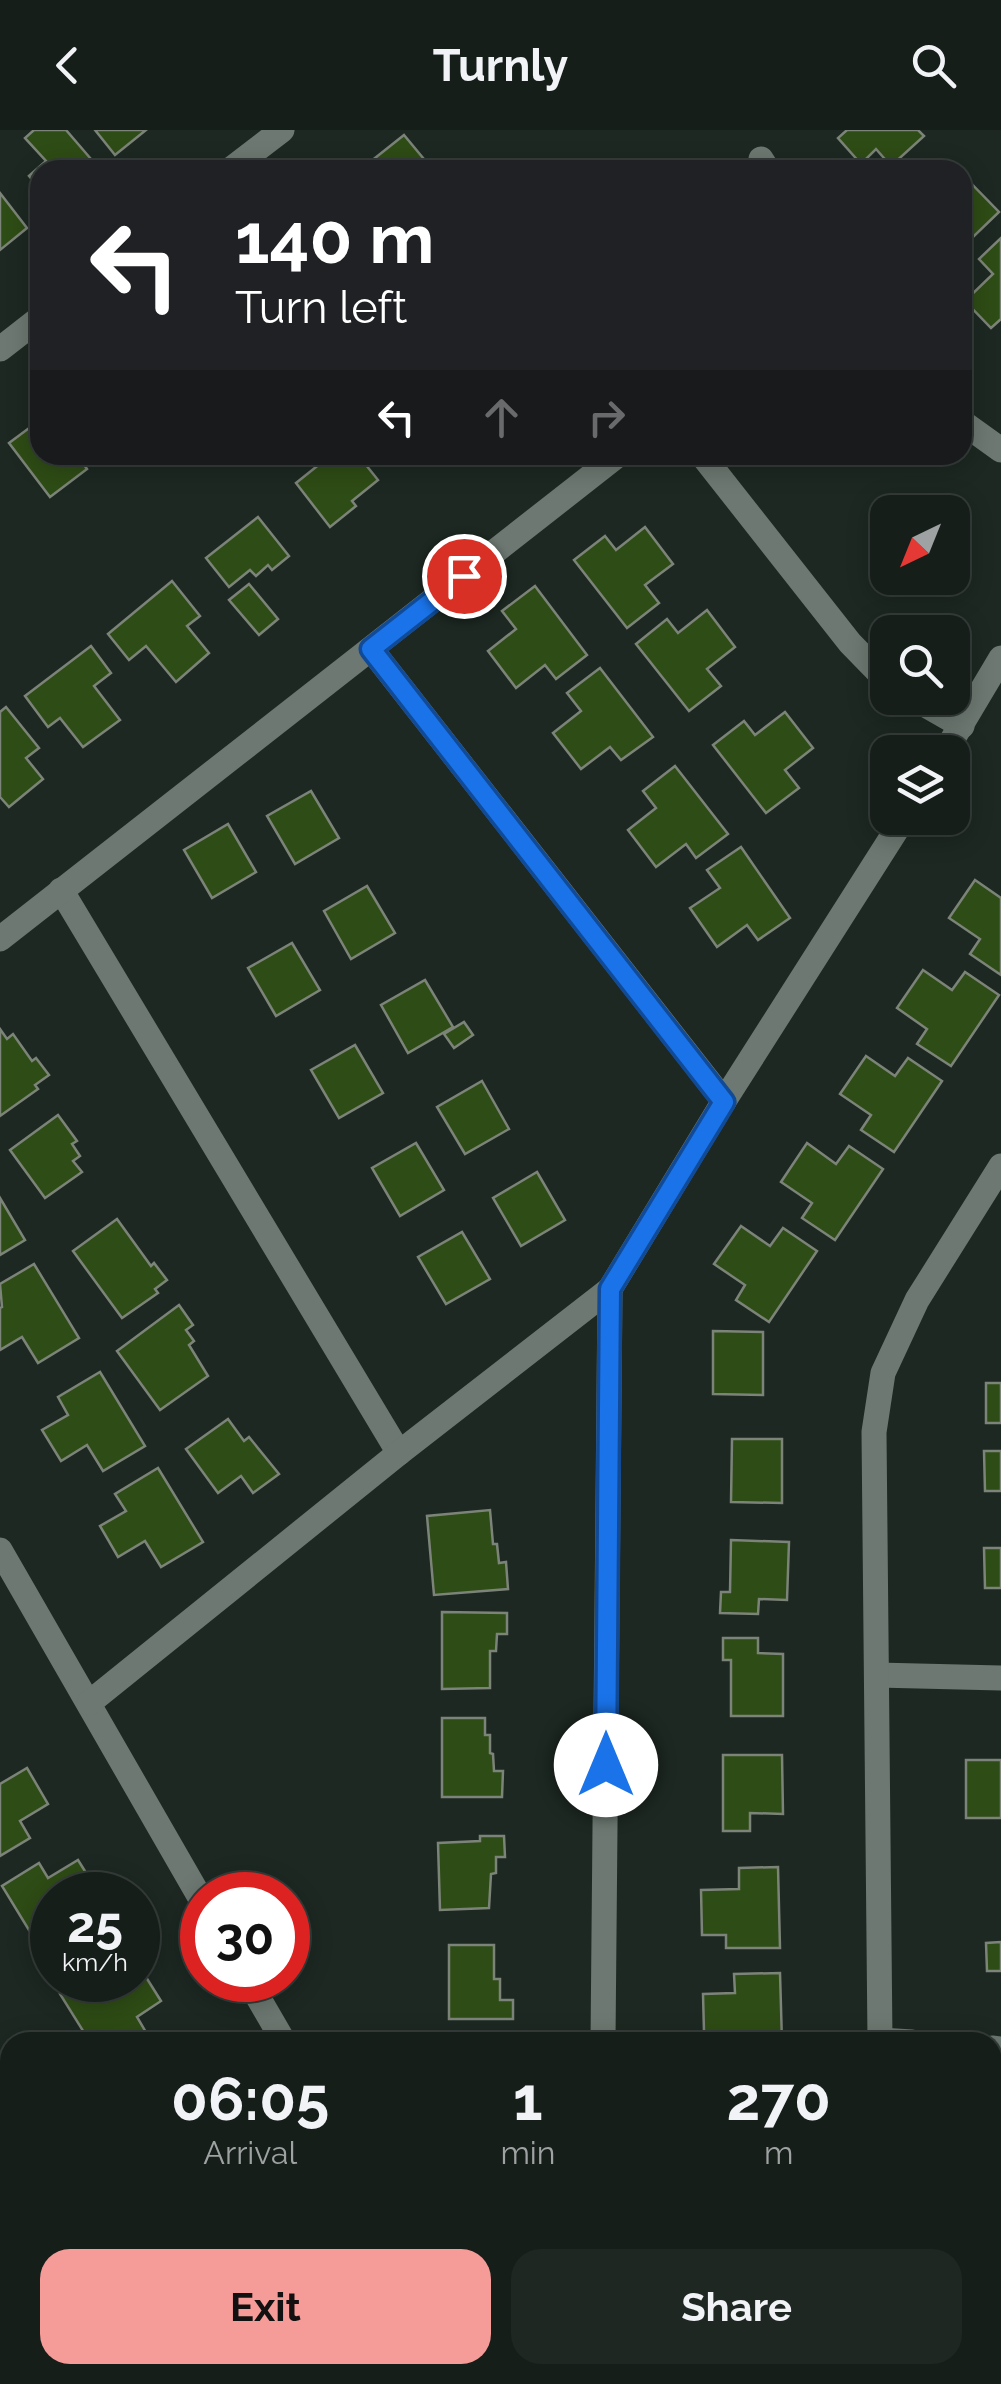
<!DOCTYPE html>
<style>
body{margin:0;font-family:Raleway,sans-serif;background:#1f2723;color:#f1f3f6;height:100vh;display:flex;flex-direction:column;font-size:38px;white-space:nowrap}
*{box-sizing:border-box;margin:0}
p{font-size:32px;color:#9ea2a2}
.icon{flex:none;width:55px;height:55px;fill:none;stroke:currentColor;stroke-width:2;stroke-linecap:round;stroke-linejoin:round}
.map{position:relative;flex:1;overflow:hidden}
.details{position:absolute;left:0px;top:1902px;width:1002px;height:352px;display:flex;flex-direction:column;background:#161e1a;border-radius:30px 30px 0 0;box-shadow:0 5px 25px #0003,0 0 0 2px #353c39}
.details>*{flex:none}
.banner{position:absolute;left:30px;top:30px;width:942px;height:305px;border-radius:30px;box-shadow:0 5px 25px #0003,0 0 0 2px #353c39;background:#202124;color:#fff;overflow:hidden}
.needle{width:65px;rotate:223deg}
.buttons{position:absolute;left:870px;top:365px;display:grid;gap:20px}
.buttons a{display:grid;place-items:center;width:100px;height:100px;border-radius:20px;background:#161e1a;box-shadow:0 5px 25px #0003,0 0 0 2px #353c39;font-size:50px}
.speed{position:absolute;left:30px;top:1742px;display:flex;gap:20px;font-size:50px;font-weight:700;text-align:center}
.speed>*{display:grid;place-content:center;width:130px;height:130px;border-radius:50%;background:#161e1a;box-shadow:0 5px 25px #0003,0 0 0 2px #353c39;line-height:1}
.speed small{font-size:25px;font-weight:400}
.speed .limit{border:15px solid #d22;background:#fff;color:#111}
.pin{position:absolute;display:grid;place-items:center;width:85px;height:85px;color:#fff;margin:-42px;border:5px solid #fff;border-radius:50%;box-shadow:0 2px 10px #0007}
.me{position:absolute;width:110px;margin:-55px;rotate:0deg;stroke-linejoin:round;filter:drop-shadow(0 0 8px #0008)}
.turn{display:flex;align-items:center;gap:35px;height:210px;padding:0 40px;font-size:45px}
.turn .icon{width:130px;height:130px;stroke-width:2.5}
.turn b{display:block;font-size:70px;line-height:85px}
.lanes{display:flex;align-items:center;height:95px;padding:0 40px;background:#0003;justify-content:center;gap:50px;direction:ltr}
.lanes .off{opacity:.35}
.eta{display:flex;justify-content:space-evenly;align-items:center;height:170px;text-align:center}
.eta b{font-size:60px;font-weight:700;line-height:70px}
.button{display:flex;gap:20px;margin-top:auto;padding:20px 40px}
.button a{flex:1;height:115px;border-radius:30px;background:#f59b98;color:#111;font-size:40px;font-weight:700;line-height:115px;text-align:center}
.button a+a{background:#1f2723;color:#f1f3f6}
header{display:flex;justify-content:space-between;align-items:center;height:130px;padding:0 40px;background:#161e1a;font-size:45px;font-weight:700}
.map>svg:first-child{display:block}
.building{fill:#2e4c15;stroke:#7c8378;stroke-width:2.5}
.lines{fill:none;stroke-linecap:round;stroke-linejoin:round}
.street{stroke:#6c7871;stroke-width:25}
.route-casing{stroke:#114b97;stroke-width:25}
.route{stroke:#1a73e8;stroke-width:18}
</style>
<header><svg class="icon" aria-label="back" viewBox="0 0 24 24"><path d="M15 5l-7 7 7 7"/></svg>Turnly<svg class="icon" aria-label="search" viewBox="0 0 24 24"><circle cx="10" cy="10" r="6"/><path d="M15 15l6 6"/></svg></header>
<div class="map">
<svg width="1001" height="2254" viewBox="0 0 1001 2254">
<rect width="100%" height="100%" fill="#1d2822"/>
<g class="building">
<polygon points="34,0 66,0 97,36 92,40 40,40 40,59 29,46 46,31 25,8"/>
<polygon points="95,0 146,0 115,25"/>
<polygon points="847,0 918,0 924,6 891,36 876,19 861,34 838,8"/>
<polygon points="404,5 433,40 376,40 370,32"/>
<polygon points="962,44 999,82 972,108 962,97"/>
<polygon points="0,63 27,98 0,120"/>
<polygon points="1001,108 1001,189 991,198 965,171 993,144 979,129"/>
<polygon points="40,290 40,325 77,325 87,339 50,367 9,313"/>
<polygon points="331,325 358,325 378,350 352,371 356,376 330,397 296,353"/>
<polygon points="258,387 289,426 272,440 268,435 256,446 250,440 229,457 206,428"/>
<polygon points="645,397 673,434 645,455 659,473 627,498 574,430 605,406 616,420"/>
<polygon points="172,451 200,486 187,496 209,523 176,552 146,516 129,530 108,504"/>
<polygon points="249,454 278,489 259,505 229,470"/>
<polygon points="535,456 587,525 556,549 545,535 516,558 488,521 516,499 502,481"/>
<polygon points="707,480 735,517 707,539 721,556 689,581 636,514 667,489 678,503"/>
<polygon points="91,516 111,543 94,556 120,590 83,617 60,588 48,597 25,566"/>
<polygon points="600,538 653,607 621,630 610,617 581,639 553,603 581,581 567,563"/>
<polygon points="6,577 39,618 26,628 43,649 9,677 0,667 0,582"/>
<polygon points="785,582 813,618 785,640 799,658 766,683 713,615 744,591 755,605"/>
<polygon points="675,636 728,704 696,728 686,714 656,737 628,700 656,678 643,661"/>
<polygon points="311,661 339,708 295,734 267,686"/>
<polygon points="228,694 256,742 212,768 184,720"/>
<polygon points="741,717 790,788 758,810 747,795 717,817 690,778 720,758 707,740"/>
<polygon points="975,750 1001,768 1001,845 970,824 980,809 949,788"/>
<polygon points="367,756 395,803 351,829 324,781"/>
<polygon points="292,813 320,860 276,886 248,838"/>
<polygon points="923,840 952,860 965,842 999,865 951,936 917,914 927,899 897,878"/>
<polygon points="425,850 453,897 408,923 381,875"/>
<polygon points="464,892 473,905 454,918 444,904"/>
<polygon points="0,899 7,909 13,904 32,931 36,928 49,945 35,955 38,959 0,986"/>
<polygon points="355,915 383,963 339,988 311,940"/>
<polygon points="866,926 895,946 908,928 942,951 894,1022 861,1000 871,985 840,964"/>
<polygon points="482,951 509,999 465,1024 437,977"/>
<polygon points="58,985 77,1011 72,1014 80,1026 73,1031 82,1042 45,1068 10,1020"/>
<polygon points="416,1013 444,1060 400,1086 372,1038"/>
<polygon points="807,1013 836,1034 849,1016 883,1039 835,1110 802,1088 812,1073 781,1052"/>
<polygon points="537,1042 565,1090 521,1116 493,1068"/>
<polygon points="0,1068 25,1110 0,1125"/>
<polygon points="117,1089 151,1136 154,1133 167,1150 155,1159 158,1163 122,1188 73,1121"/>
<polygon points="741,1096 770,1116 783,1098 817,1121 769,1192 736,1170 745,1155 714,1134"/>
<polygon points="462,1102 490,1149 446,1174 418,1127"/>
<polygon points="34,1134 79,1208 38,1233 22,1207 0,1220 0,1178 2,1177 0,1154"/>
<polygon points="179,1175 193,1195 186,1200 194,1211 189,1215 208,1246 160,1280 117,1221"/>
<polygon points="713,1201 763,1202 763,1265 713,1264"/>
<polygon points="100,1242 145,1316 103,1341 87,1315 61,1331 42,1300 68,1285 58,1267"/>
<rect x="986" y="1253" width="15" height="40"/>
<polygon points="228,1289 244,1311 249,1307 279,1344 253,1363 241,1346 218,1363 186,1319"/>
<polygon points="732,1309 782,1309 782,1373 731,1372"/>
<polygon points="984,1321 1001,1321 1001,1361 985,1361"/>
<polygon points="158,1338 203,1412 161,1437 145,1411 118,1427 100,1396 126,1381 115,1364"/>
<polygon points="490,1380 493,1414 497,1414 499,1433 506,1432 508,1459 434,1465 427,1386"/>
<polygon points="731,1410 789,1412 787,1470 759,1469 758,1484 720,1483 721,1462 730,1462"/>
<polygon points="984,1418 1001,1418 1001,1458 985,1458"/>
<polygon points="442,1482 507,1483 507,1504 497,1504 496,1521 490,1521 490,1558 442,1559"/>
<polygon points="723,1508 758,1508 758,1523 783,1524 783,1586 731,1586 731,1530 723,1530"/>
<polygon points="442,1588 485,1588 485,1605 490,1605 490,1623 493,1624 494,1641 503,1641 502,1667 442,1667"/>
<polygon points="723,1625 782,1625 783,1684 750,1683 750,1701 723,1701"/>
<rect x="966" y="1630" width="35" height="58"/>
<polygon points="27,1638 48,1674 20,1691 30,1708 0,1726 0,1654"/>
<polygon points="480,1706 504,1706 505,1727 496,1727 496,1743 491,1744 489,1778 440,1780 438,1713 480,1711"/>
<polygon points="78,1730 100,1765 52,1765 52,1824 46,1828 2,1756 39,1733 48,1748"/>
<polygon points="778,1737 780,1818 726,1818 726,1805 702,1805 701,1760 739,1759 739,1738"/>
<polygon points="1001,1812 1001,1841 987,1841 986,1813"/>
<polygon points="449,1815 494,1815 494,1849 500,1849 500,1870 513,1870 513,1889 449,1889"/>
<polygon points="139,1836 161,1871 137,1887 147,1904 132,1912 90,1912 60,1864 83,1850 103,1850 106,1856 117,1850 138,1850 138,1838"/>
<polygon points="780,1843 782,1912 736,1912 736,1902 704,1902 703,1864 735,1863 734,1844"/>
<rect x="992" y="1966" width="9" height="44"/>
<polygon points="992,2068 1001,2068 1001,2111 992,2110"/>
<rect x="992" y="2137" width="9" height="38"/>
<polygon points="8,2227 10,2245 26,2245 35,2254 0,2254 0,2236"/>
<polygon points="992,2228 1001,2233 1001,2254 971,2254 976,2245 992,2245"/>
<polygon points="336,2245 410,2245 400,2254 344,2254"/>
<polygon points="634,2245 723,2245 713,2254 642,2254"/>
</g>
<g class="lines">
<g class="street">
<polyline points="761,29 768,40"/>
<polyline points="230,40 282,0"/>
<polyline points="0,219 40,188"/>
<polyline points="962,292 1001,320"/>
<polyline points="702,325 850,513 888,552"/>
<polyline points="371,519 724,971"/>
<polyline points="913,568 962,596"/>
<polyline points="945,622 1001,528"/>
<polyline points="61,760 399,1323"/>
<polyline points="0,809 618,325"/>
<polyline points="0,1420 202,1771"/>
<polyline points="877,1545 1001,1548"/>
<polyline points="89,1573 399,1323 610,1159 724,971 904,688"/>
<polyline points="248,1850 284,1912"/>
<polyline points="880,1910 912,1912"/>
<polyline points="603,1912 610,1159"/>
<polyline points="880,1912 874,1302 883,1243 917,1170 1001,1036"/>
<polyline points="992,1918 1001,1919"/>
<polyline points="560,2245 568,2254"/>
<polyline points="860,2254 862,2245"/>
</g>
</g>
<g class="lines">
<defs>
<polyline id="route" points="464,446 371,519 724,972 610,1159 606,1635"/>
</defs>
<use href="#route" class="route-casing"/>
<use href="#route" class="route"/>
</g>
</svg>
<div class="buttons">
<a><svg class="needle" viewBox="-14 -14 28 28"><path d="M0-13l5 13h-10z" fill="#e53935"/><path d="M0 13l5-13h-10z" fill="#9ea2a2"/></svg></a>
<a><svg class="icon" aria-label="search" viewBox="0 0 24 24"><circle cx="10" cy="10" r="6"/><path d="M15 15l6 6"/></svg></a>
<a><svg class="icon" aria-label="layers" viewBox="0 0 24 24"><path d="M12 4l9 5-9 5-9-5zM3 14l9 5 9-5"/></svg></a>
</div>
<div class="speed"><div>25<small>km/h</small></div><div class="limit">30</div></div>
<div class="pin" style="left:464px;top:446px;background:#d93025"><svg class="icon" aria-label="arrive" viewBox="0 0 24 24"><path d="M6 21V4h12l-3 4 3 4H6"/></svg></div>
<svg class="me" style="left:606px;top:1635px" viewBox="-20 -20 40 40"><circle r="19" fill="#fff"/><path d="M0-13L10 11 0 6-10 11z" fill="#1a73e8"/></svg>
<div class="banner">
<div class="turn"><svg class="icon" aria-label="left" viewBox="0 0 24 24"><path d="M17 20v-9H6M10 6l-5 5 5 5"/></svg><div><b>140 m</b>Turn left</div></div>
<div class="lanes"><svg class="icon" aria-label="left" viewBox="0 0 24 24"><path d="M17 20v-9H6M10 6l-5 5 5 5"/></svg><svg class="icon off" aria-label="ahead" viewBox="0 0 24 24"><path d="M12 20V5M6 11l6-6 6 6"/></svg><svg class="icon off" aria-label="right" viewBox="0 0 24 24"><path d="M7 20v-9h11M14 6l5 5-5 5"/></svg></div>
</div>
<section class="details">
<div class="eta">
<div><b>06:05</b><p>Arrival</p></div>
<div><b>1</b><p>min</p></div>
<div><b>270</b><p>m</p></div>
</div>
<div class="button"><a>Exit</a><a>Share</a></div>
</section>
</div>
